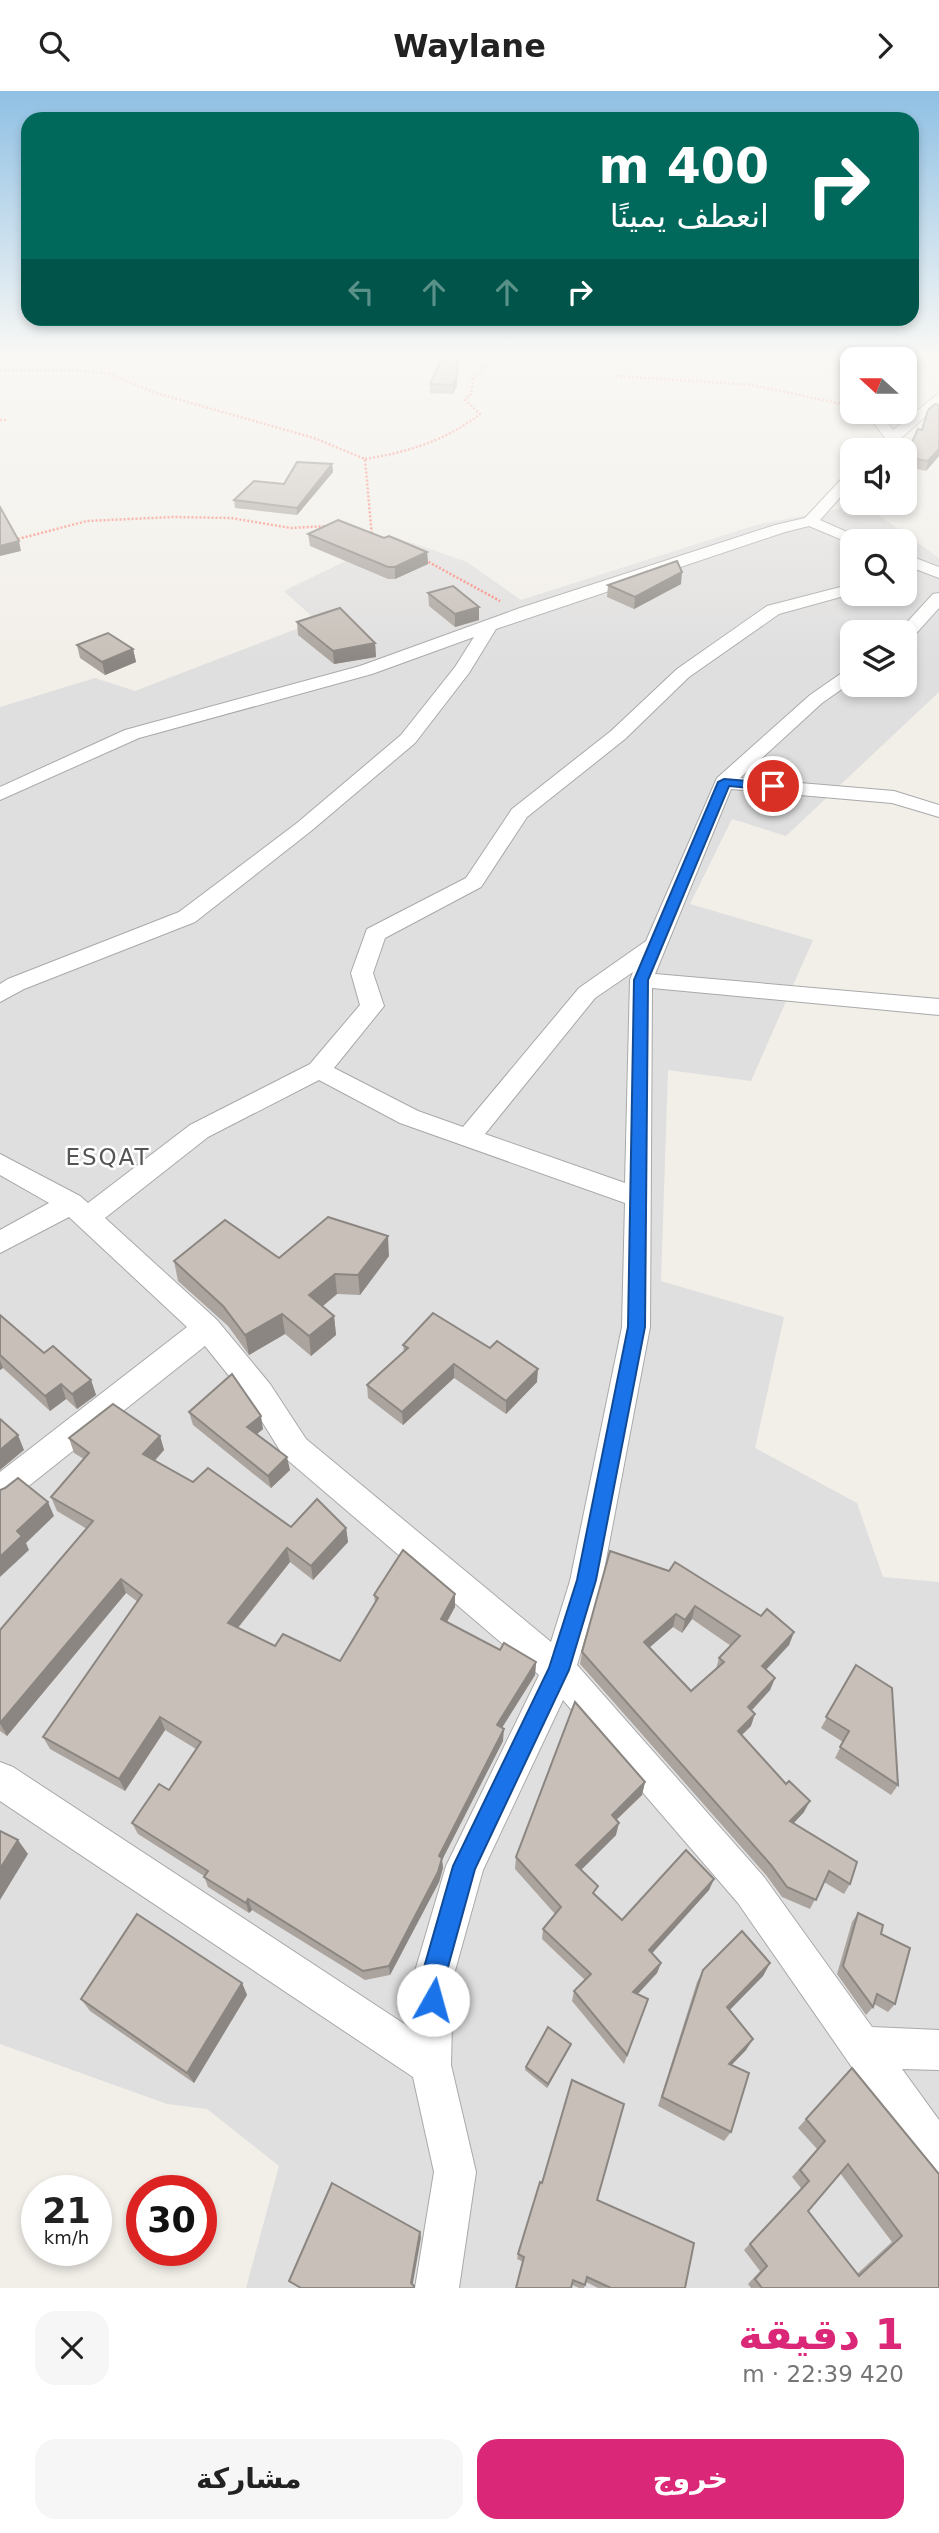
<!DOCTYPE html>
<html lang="ar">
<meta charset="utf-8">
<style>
body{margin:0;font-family:"DejaVu Sans","Noto Naskh Arabic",sans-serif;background:#f6f6f6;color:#222;direction:rtl;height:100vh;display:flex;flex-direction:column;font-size:26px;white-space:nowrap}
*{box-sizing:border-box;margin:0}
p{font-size:23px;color:#767676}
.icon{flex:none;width:38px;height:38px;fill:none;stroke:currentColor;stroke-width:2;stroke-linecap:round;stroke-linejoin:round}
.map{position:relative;height:2197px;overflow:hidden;direction:ltr}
.panel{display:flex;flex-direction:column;background:#fff;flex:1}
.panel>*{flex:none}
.guide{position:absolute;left:21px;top:21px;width:898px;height:214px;border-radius:21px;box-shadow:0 4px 10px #0003;direction:rtl;background:#00695c;color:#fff;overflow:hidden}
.needle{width:46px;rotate:291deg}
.controls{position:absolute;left:840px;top:256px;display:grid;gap:14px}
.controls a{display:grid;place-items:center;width:77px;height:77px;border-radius:14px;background:#fff;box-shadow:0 4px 10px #0003;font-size:35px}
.speed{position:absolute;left:21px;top:2084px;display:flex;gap:14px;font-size:35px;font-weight:700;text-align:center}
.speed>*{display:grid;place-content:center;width:91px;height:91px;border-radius:50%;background:#fff;box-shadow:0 4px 10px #0003;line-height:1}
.speed small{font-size:18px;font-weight:400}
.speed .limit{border:10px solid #d22;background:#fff;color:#111}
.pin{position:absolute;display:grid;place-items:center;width:60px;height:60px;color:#fff;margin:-30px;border:4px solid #fff;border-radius:50%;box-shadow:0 2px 7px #0007}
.me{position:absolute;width:77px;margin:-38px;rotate:7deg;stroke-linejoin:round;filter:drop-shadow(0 0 5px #0008)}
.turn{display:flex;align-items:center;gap:24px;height:147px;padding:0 35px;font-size:32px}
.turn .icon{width:91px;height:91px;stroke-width:2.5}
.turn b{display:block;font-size:49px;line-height:60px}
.lanes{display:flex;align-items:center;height:66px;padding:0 35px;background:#0003;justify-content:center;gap:35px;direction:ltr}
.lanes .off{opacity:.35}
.round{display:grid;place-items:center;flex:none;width:74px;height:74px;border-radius:21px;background:#f6f6f6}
.summary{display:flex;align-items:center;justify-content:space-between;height:119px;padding:0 35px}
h1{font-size:42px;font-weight:700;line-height:52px;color:#db2777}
.cta{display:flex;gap:14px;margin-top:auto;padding:14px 35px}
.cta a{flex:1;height:80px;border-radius:21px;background:#db2777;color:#fff;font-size:28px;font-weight:700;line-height:80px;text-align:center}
.cta a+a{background:#f6f6f6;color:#222}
header{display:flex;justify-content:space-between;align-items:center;height:91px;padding:0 35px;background:#fff;font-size:32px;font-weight:700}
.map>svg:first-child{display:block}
.residential{fill:#e0dfdf;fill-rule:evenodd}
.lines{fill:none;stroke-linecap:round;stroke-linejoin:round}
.minor-casing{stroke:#a9a9a9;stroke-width:2}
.path{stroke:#fa8072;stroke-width:2.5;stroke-dasharray:2 2;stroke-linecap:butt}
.minor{fill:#fff;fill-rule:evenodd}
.wall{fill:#aba49e;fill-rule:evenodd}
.shaded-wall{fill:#8b8681}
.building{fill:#c7bfb8;stroke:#8b8681;stroke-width:2;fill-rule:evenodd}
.route{fill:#1a73e8;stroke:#114b97;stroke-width:2}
.labels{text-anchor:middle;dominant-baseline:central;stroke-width:5;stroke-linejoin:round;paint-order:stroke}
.quarter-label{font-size:23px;letter-spacing:2px;fill:#555;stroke:#fff}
</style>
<header><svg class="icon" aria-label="forward" viewBox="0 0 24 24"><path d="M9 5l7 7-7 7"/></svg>Waylane<svg class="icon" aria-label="search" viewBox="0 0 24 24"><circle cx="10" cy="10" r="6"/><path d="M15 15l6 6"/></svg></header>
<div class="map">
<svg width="939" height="2197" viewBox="0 0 939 2197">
<rect width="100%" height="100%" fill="#f2efe9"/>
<path class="residential" d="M863 413 939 467V601L786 745 732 728 690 813 813 849 751 990 668 979 661 1190 784 1226 755 1357 857 1412 883 1486 939 1491V2197H246L279 2075 207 2018 167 2013 0 1953V616L95 587 135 600 317 530 284 500 395 446 467 471 521 509 756 434ZM852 450H905V502H852ZM852 541H905V593H852Z"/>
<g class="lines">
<defs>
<g id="minor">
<rect x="873" y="266" width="12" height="2"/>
<polygon points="939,302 939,313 888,359 872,359 885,347 865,320 879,320 893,339"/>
<polygon points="852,381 852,393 820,429 867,450 852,450 852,453 809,435 785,441 496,538 469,582 415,652 311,740 195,831 24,898 0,911 0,893 8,888 179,821 297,732 401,644 455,576 474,546 372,583 139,647 0,709 0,696 125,639 360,575 520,517 775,434 805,427 847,382"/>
<polygon points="905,463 939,476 939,487 905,474"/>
<path d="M852 493V502H855L779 523 689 586 625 648 527 726 481 796 385 847 373 882 384 915 334 977 418 1020 463 1036 579 897 646 850 717 687 810 604 846 579 852 578V591L822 612 740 687 894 700 939 714V726L892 712 731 698 655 883 939 908V924L652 897 650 1236 602 1490 577 1574 764 1786 872 1936 939 1939V1979L902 1978 939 2029V2086L924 2080 738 1812 563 1609 483 1779 453 1887 451 1974 476 2081 459 2197H415L434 2081 413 1986 0 1710V1671L13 1676 412 1938 413 1887 446 1775 539 1584 284 1366 250 1311 205 1255 11 1409 0 1413V1381L187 1236 69 1126 0 1162V1139L49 1112 0 1084V1063L80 1105 88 1112 190 1034 310 973 360 914 351 882 367 838 466 787 512 718 611 640 677 578 767 515ZM633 881 630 889 625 1092 485 1043 595 907ZM319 989 400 1032 625 1112 622 1236 570 1490 551 1551 306 1348 270 1293 217 1229 105 1127 208 1046Z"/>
<polygon points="939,502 939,517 911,548 905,549 905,541 899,540 933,503"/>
</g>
</defs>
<use href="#minor" class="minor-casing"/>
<g class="path">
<polyline points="0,279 76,279 109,283 156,302 314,347 365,368 372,446"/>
<polyline points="616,285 752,294 852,315"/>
<polyline points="0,329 8,329"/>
<path d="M365 368C408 361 445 350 480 323L465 309 471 303 473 287 491 270V266"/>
<polyline points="14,449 87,430 173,426 231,427 291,437 328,435"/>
<polyline points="425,469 500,510"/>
</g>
<use href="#minor" class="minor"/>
</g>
<g class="wall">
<polygon points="430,293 457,294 453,303 430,302"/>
<polygon points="939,314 939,365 926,380 905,375 905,366"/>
<polygon points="332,373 333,381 297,424 235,417 234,409 284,393"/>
<polygon points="308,443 384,447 427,461 428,473 395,488 388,488 310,455"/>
<polygon points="681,493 634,518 607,506 608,494"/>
<polygon points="428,502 479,516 479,529 455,536 429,515"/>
<polygon points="297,531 375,552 376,566 334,573 298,544"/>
<polygon points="77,554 133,558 136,571 105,584 80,567"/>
<polygon points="389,1165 360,1204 337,1203 323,1215 334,1225 336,1244 311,1265 285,1243 249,1264 228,1235 178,1190 174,1170"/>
<polygon points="0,1224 44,1262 91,1289 96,1304 77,1318 66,1308 50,1320 3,1277 0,1279"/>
<polygon points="403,1254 537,1291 506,1323 454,1287 403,1334 368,1307 367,1294 404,1261"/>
<polygon points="189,1321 263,1338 257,1343 290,1379 271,1397 193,1334"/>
<polygon points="160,1345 164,1359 155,1370 193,1391 291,1436 346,1437 348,1451 313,1489 290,1471 238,1537 275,1555 340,1570 375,1512 374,1504 455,1503 455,1516 447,1531 500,1559 536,1571 535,1584 502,1637 503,1650 442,1769 443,1777 439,1791 390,1884 365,1889 252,1819 249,1822 208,1796 204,1785 138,1743 132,1732 169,1699 196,1658 165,1639 125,1700 50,1658 43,1646 138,1511 126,1502 7,1645 0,1640 0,1539 87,1438 57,1420 51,1406 84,1368 74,1362 69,1347"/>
<path d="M610 1460 761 1525 794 1541 789 1554 766 1579 775 1587 770 1599 751 1619V1635L742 1644 804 1721 794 1732 850 1793 844 1803 824 1791 810 1818 782 1806 766 1784 580 1573 582 1561ZM692 1528 731 1555 719 1567 716 1578 691 1600 650 1556 673 1536 682 1542Z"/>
<polygon points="856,1574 898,1694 891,1704 835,1667 843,1651 821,1637"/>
<polygon points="645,1691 642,1704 616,1729 616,1744 581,1779 596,1805 622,1829 714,1788 709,1799 652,1862 661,1872 657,1882 638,1903 648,1908 624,1973 572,1910 574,1900 585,1889 542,1848 543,1838 555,1823 515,1778 516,1766"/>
<polygon points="858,1822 881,1843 895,1913 888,1921 874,1913 873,1916 866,1924 837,1883 852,1831"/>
<polygon points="770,1872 763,1885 729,1919 753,1948 746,1959 731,1974 731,2041 724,2050 658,2015 697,1891 703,1879"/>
<polygon points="242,1892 247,1904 194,1992 90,1920 81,1908"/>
<polygon points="571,1953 570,1956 547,1997 525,1979 526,1976"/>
<path d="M852 1977 939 2197H751L748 2193 760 2180 744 2159 801 2097 792 2086 817 2058 798 2037ZM840 2082 892 2151 857 2183 808 2120Z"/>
<polygon points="597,2109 685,2197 598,2197 586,2191 584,2197 579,2197 517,2168 518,2163"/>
</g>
<g class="shaded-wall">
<polygon points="458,266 457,294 453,303 453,294"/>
<polygon points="939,358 939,365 926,380 928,370"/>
<polygon points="332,373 333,381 297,424 297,417"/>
<polygon points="19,450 21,460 0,465 0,455"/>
<polygon points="427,461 428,473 395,488 395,476"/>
<polygon points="682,481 681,493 634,518 635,506"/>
<polygon points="479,516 479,529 455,536 455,523"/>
<polygon points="375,552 376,566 334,573 333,560"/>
<polygon points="133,558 136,571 105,584 102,571"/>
<polygon points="388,1145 389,1165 360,1204 358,1184"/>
<polygon points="335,1183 337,1203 312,1224 309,1204"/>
<polygon points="282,1223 285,1243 249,1264 245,1244"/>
<polygon points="334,1225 336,1244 311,1265 309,1245"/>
<polygon points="0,1269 3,1277 0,1279"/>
<polygon points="454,1273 454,1287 403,1334 402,1321"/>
<polygon points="538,1278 537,1291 506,1323 506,1310"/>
<polygon points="91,1289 96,1304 77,1318 72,1303"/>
<polygon points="61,1293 66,1308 50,1320 45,1305"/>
<polygon points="261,1325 263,1338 250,1349 247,1336"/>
<polygon points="18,1344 24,1359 0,1379 0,1359"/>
<polygon points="160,1345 164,1359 147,1377 143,1363"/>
<polygon points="287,1366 290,1379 271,1397 268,1385"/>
<polygon points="48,1411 54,1425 26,1452 29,1459 0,1486 0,1466 17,1440"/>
<polygon points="346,1437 348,1451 313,1489 311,1475"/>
<polygon points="287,1457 290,1471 231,1545 228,1532"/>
<polygon points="121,1488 126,1502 7,1645 0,1632"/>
<polygon points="455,1503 455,1516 441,1541 441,1528"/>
<polygon points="695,1515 692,1528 682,1542 685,1529"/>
<polygon points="676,1523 673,1536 642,1563 644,1551"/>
<polygon points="794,1541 789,1554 757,1588 762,1575"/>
<polygon points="536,1571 535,1584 496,1646 497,1634"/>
<polygon points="775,1587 770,1599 744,1628 748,1616"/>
<polygon points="755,1623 751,1635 734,1651 738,1640"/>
<polygon points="160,1626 165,1639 125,1700 119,1688"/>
<polygon points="504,1638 503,1650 442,1769 443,1777 439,1791 390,1884 389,1875 439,1765"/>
<polygon points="645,1691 642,1704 609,1736 612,1724"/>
<polygon points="810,1710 804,1721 785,1741 790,1730"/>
<polygon points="619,1732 616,1744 574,1786 576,1774"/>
<polygon points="18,1749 28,1763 0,1809 0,1778"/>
<polygon points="714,1788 709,1799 646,1869 649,1859"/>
<polygon points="248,1808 252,1819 249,1822 246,1812"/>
<polygon points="661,1872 657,1882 630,1911 633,1901"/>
<polygon points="770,1872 763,1885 721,1928 727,1916"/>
<polygon points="242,1892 247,1904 194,1992 187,1982"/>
<polygon points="753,1948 746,1959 723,1983 729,1973"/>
<polygon points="571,1953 570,1956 547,1997 548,1993"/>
<polygon points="420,2141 421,2147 412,2197 411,2192"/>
</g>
<g class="building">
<polygon points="442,266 458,266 457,285 453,294 430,293"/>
<polygon points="935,313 939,314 939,358 928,370 905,366 918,338 922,339 928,319"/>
<polygon points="297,371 332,373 297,417 234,409 254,390 284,393"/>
<polygon points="0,416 19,450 0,455"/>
<polygon points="338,429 384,447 389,445 427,461 395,476 388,476 308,443"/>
<polygon points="677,470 682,481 635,506 608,494"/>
<polygon points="453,495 479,516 455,523 428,502"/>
<polygon points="340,517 375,552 333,560 297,531"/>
<polygon points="108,542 133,558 102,571 77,554"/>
<polygon points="328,1126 388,1145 358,1184 335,1183 309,1204 334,1225 309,1245 282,1223 245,1244 223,1215 174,1170 225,1129 279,1167"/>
<polygon points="433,1222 490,1257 497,1250 538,1278 506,1310 454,1273 402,1321 367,1294 408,1257 403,1254"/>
<polygon points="0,1224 44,1262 53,1255 91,1289 72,1303 61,1293 45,1305 0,1264"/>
<polygon points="232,1283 261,1325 247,1336 287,1366 268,1385 189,1321"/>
<polygon points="113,1313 160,1345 143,1363 193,1391 208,1377 291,1436 317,1408 346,1437 311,1475 287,1457 228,1532 275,1555 283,1543 340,1570 378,1507 374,1504 403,1459 455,1503 441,1528 500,1559 504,1552 536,1571 497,1634 504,1638 439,1765 442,1767 438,1781 389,1875 363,1880 248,1808 246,1812 204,1786 208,1780 132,1732 159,1693 169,1699 201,1651 160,1626 119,1688 43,1646 142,1504 121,1488 0,1632 0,1539 93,1430 51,1406 89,1362 69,1347"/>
<polygon points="0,1328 18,1344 0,1359"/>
<polygon points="18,1387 48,1411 17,1440 22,1445 0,1466 0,1399 5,1397"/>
<path d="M610 1460 669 1480 675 1471 761 1525 767 1518 794 1541 762 1575 775 1587 748 1616 755 1623 738 1640 786 1693 789 1690 810 1710 790 1730 857 1771 850 1793 829 1780 816 1809 787 1796 771 1774 582 1561ZM695 1515 740 1545 719 1567 724 1571 691 1600 644 1551 676 1523 685 1529Z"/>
<polygon points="856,1574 892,1597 898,1694 840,1656 849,1640 826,1626"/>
<polygon points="575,1611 645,1691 612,1724 619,1732 576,1774 598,1795 593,1802 622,1829 686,1759 714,1788 649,1859 661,1872 633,1901 648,1908 627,1964 574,1900 591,1883 543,1838 561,1816 516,1766"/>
<polygon points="0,1740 18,1749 0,1778"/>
<polygon points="858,1822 883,1834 881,1843 910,1857 895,1913 877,1903 873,1916 843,1875"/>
<polygon points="137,1823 242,1892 187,1982 81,1908"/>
<polygon points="742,1840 770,1872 727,1916 753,1948 729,1973 749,1982 731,2041 662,2006 703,1879"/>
<polygon points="548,1936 571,1953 548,1993 526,1976"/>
<path d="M852 1977 939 2083V2197H762L755 2188 767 2175 750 2153 809 2090 800 2079 825 2050 806 2028ZM848 2073 902 2145 859 2185 808 2120Z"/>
<polygon points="572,1989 624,2013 597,2109 694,2152 685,2197 611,2197 587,2186 585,2194 573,2189 571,2197 516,2197 524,2166 518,2163 540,2091 542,2092"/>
<polygon points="332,2092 420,2141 411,2192 414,2195 414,2197 301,2197 289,2190"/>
</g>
<linearGradient id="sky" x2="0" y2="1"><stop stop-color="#8fc0e4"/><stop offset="0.46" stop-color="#f9f8f5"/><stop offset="1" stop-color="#f9f8f5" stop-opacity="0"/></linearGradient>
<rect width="939" height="573" fill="url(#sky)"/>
<polygon class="route" points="724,688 773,692 779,695 773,699 729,695 648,889 645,1236 596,1489 569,1579 475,1778 445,1887 445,1909 441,1917 433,1921 424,1917 421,1909 421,1887 453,1775 549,1577 577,1489 628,1236 634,889 718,691"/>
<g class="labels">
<g class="quarter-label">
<text x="108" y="1066">ESQAT</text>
</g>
</g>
</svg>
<div class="controls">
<a><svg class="needle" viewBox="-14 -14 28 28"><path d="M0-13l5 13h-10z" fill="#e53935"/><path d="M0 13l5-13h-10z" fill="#767676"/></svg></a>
<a><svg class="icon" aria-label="sound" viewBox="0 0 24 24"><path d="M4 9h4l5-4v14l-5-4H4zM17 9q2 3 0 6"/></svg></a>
<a><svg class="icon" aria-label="search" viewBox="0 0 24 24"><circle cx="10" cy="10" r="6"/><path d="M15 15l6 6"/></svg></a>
<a><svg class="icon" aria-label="layers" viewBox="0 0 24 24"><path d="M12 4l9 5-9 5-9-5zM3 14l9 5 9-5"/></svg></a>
</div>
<div class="speed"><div>21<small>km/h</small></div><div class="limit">30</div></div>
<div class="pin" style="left:773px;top:695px;background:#d93025"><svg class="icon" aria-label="arrive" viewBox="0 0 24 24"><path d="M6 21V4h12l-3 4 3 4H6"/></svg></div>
<svg class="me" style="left:433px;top:1909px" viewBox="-20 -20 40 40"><circle r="19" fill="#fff"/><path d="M0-13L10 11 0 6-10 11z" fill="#1a73e8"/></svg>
<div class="guide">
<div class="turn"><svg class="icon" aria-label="right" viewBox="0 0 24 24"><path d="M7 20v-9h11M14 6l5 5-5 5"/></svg><div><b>400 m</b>انعطف يمينًا</div></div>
<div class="lanes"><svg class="icon off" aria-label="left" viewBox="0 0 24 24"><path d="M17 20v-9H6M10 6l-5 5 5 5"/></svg><svg class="icon off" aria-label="ahead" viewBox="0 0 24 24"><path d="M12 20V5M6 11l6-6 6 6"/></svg><svg class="icon off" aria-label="ahead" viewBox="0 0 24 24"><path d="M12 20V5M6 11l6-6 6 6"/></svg><svg class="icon" aria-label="right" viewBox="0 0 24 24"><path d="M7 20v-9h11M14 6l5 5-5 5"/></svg></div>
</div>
</div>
<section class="panel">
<div class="summary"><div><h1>1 دقيقة</h1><p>420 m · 22:39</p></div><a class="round"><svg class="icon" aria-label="close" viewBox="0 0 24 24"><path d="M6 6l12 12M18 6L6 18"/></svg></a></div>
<div class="cta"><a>خروج</a><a>مشاركة</a></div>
</section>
